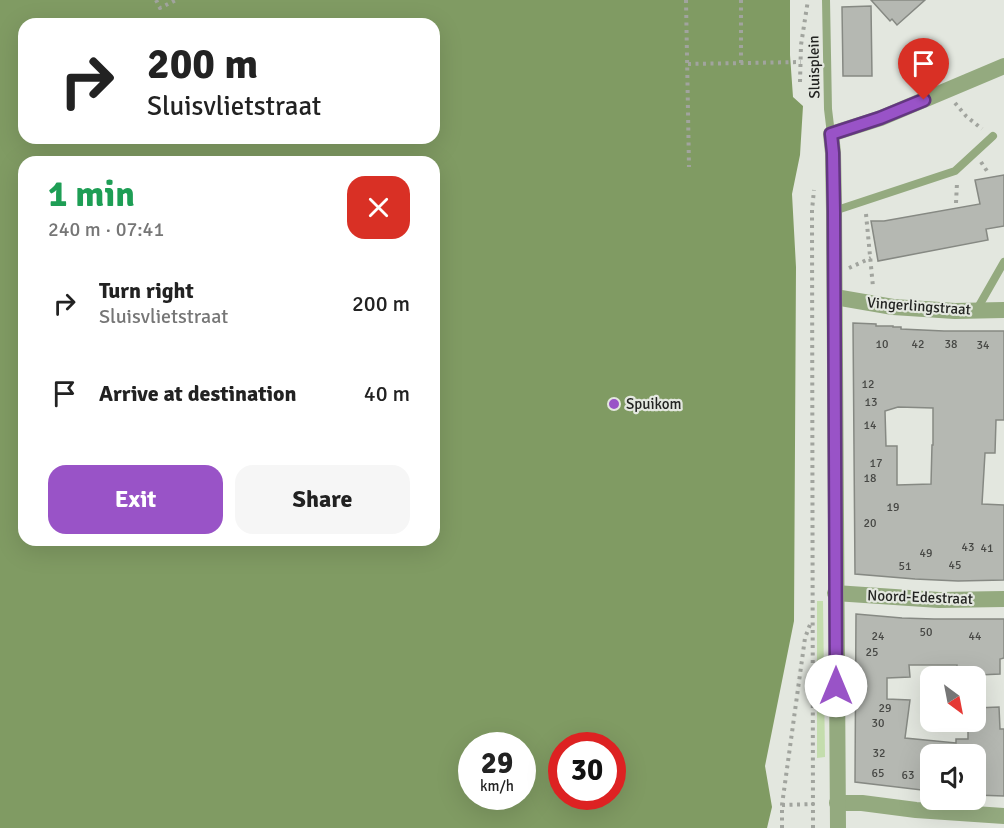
<!DOCTYPE html>
<meta charset="utf-8">
<style>
body{margin:0;font-family:Signika,sans-serif;background:#f6f6f6;color:#222;height:100vh;display:flex;flex-direction:column;font-size:22px;white-space:nowrap}
*{box-sizing:border-box;margin:0}
p{font-size:20px;color:#767676}
.icon{flex:none;width:33px;height:33px;fill:none;stroke:currentColor;stroke-width:2;stroke-linecap:round;stroke-linejoin:round}
.map{position:relative;flex:1;overflow:hidden}
.drawer{position:absolute;left:18px;top:156px;width:422px;height:390px;display:flex;flex-direction:column;background:#fff;border-radius:18px;box-shadow:0 6px 24px #0002}
.drawer>*{flex:none}
.top-card{position:absolute;left:18px;top:18px;width:422px;height:126px;border-radius:18px;box-shadow:0 6px 24px #0002;background:#fff;color:#222;overflow:hidden}
.needle{width:39px;rotate:148deg}
.buttons{position:absolute;left:920px;top:666px;display:grid;gap:12px}
.buttons a{display:grid;place-items:center;width:66px;height:66px;border-radius:12px;background:#fff;box-shadow:0 6px 24px #0002;font-size:30px}
.speed{position:absolute;left:458px;top:732px;display:flex;gap:12px;font-size:30px;font-weight:700;text-align:center}
.speed>*{display:grid;place-content:center;width:78px;height:78px;border-radius:50%;background:#fff;box-shadow:0 6px 24px #0002;line-height:1}
.speed small{font-size:15px;font-weight:400}
.speed .limit{border:9px solid #d22;background:#fff;color:#111}
.pin{position:absolute;display:grid;place-items:center;width:51px;height:51px;color:#fff;margin:-62px -26px;border-radius:50% 50% 50% 0;rotate:-45deg;box-shadow:0 0 6px #0007}
.pin .icon{rotate:45deg}
.me{position:absolute;width:66px;margin:-33px;rotate:0deg;stroke-linejoin:round;filter:drop-shadow(0 0 4px #0008)}
.turn{display:flex;align-items:center;gap:21px;height:126px;padding:0 30px;font-size:27px}
.turn .icon{width:78px;height:78px;stroke-width:2.5}
.turn b{display:block;font-size:42px;line-height:51px}
.round{display:grid;place-items:center;flex:none;width:63px;height:63px;border-radius:18px;background:#f6f6f6}
.overview{display:flex;align-items:center;justify-content:space-between;height:102px;padding:0 30px}
h1{font-size:36px;font-weight:700;line-height:45px;color:#1e9e55}
.cta{display:flex;gap:12px;margin-top:auto;padding:12px 30px}
.cta a{flex:1;height:69px;border-radius:18px;background:#9953c7;color:#fff;font-size:24px;font-weight:700;line-height:69px;text-align:center}
.cta a+a{background:#f6f6f6;color:#222}
ul{padding:0;list-style:none}
li{display:flex;align-items:center;gap:18px;height:90px;padding:0 30px}
li div{flex:1}
li b{display:block;font-size:22px}
li em{font-style:normal}
.map>svg:first-child{display:block}
.green{fill:#c4ddad}
.water{fill:#809b63;fill-rule:evenodd}
.building{fill:#b5b8b2;stroke:#868983;stroke-width:1.5;fill-rule:evenodd}
.lines{fill:none;stroke-linecap:round;stroke-linejoin:round}
.path{stroke:#a1a49e;stroke-width:4;stroke-dasharray:3 4.5;stroke-linecap:butt}
.lane{stroke:#94aa7f;stroke-width:8}
.street{stroke:#94aa7f;stroke-width:16}
.route-casing{stroke:#633681;stroke-width:15}
.route{stroke:#9953c7;stroke-width:10}
.poi-dot{fill:#9953c7;stroke:#e3e7df;stroke-width:2}
.labels{text-anchor:middle;dominant-baseline:central;stroke-width:4.5;stroke-linejoin:round;paint-order:stroke}
.number-label{font-size:12px;fill:#474845}
.street-label{font-size:15px;fill:#222321;stroke:#e3e7df}
.poi-label{font-size:15px;fill:#222321;stroke:#e3e7df;text-anchor:start}
</style>
<div class="map">
<svg width="1004" height="828" viewBox="0 0 1004 828">
<rect width="100%" height="100%" fill="#e3e7df"/>
<polygon class="green" points="817,601 823,601 825,757 817,758"/>
<path class="water" d="M0 0H790V55L793 97 803 106 800 155 792 194 796 267 794 621 765 766 772 807 767 828H0ZM24 24H434V138H24ZM24 162H434V540H24ZM471 746H522V796H471ZM561 746H612V796H561Z"/>
<g class="building">
<polygon points="871,0 925,0 897,25 892,19 890,21"/>
<polygon points="871,6 872,76 843,76 842,7"/>
<polygon points="1004,175 1004,226 986,229 988,240 878,261 871,221 884,221 980,204 975,180"/>
<path d="M853 323 876 324V326H893V327H901V329L944 331H1004V420H996L995 453H985L982 504 1004 505V580L958 581 915 579 855 574ZM898 407 933 408V445H932L931 484 897 485V446H886L885 411Z"/>
<polygon points="856,614 902,618 934,619 1004,619 1004,658 1000,659 1000,674 957,676 957,665 909,665 910,677 887,678 887,699 910,700 905,738 956,743 956,739 968,739 968,728 975,729 975,708 999,707 1000,729 1004,729 1004,796 975,795 975,754 930,754 930,791 855,782"/>
</g>
<g class="lines">
<g class="path">
<polyline points="156,0 160,8 176,0"/>
<polyline points="686,0 689,167"/>
<polyline points="741,0 741,63"/>
<polyline points="688,64 801,62"/>
<polyline points="800,82 801,45 808,0"/>
<polyline points="955,103 966,116 982,129"/>
<polyline points="981,162 989,174"/>
<polyline points="956,203 957,183"/>
<polyline points="866,214 873,287"/>
<polyline points="849,268 871,258"/>
<polyline points="782,805 814,804"/>
<polyline points="782,828 782,805 805,638 811,622"/>
<polyline points="813,828 812,210 814,190"/>
</g>
<g class="lane">
<polyline points="826,0 828,109 831,134"/>
<polyline points="834,211 955,171 993,136"/>
<polyline points="976,311 1004,262"/>
</g>
<g class="street">
<polyline points="835,297 893,307 955,311 1004,310"/>
<polyline points="835,593 939,600 1004,599"/>
<polyline points="837,803 862,803 916,810 1004,816"/>
<polyline points="838,828 834,211 833,153 831,134 881,118 1004,66"/>
</g>
</g>
<g class="lines">
<defs>
<polyline id="route" points="836,686 834,212 833,153 831,134 880,118 924,100"/>
</defs>
<use href="#route" class="route-casing"/>
<use href="#route" class="route"/>
</g>
<circle class="poi-dot" cx="614" cy="404" r="6"/>
<g class="labels">
<g class="number-label">
<text x="882" y="344">10</text>
<text x="918" y="344">42</text>
<text x="951" y="344">38</text>
<text x="983" y="345">34</text>
<text x="868" y="384">12</text>
<text x="871" y="402">13</text>
<text x="870" y="425">14</text>
<text x="876" y="463">17</text>
<text x="870" y="478">18</text>
<text x="893" y="507">19</text>
<text x="870" y="523">20</text>
<text x="968" y="547">43</text>
<text x="987" y="548">41</text>
<text x="926" y="553">49</text>
<text x="955" y="565">45</text>
<text x="905" y="566">51</text>
<text x="926" y="632">50</text>
<text x="878" y="636">24</text>
<text x="975" y="636">44</text>
<text x="872" y="652">25</text>
<text x="885" y="708">29</text>
<text x="878" y="723">30</text>
<text x="879" y="753">32</text>
<text x="878" y="773">65</text>
<text x="908" y="775">63</text>
</g>
<g class="street-label">
<text transform="translate(814 67) rotate(-91)">Sluisplein</text>
<text transform="translate(919 306) rotate(4)">Vingerlingstraat</text>
<text transform="translate(920 597) rotate(2)">Noord-Edestraat</text>
</g>
<g class="poi-label">
<text x="626" y="404">Spuikom</text>
</g>
</g>
</svg>
<div class="buttons">
<a><svg class="needle" viewBox="-14 -14 28 28"><path d="M0-13l5 13h-10z" fill="#e53935"/><path d="M0 13l5-13h-10z" fill="#767676"/></svg></a>
<a><svg class="icon" aria-label="sound" viewBox="0 0 24 24"><path d="M4 9h4l5-4v14l-5-4H4zM17 9q2 3 0 6"/></svg></a>
</div>
<div class="speed"><div>29<small>km/h</small></div><div class="limit">30</div></div>
<div class="pin" style="left:924px;top:100px;background:#d93025"><svg class="icon" aria-label="arrive" viewBox="0 0 24 24"><path d="M6 21V4h12l-3 4 3 4H6"/></svg></div>
<svg class="me" style="left:836px;top:686px" viewBox="-20 -20 40 40"><circle r="19" fill="#fff"/><path d="M0-13L10 11 0 6-10 11z" fill="#9953c7"/></svg>
<div class="top-card">
<div class="turn"><svg class="icon" aria-label="right" viewBox="0 0 24 24"><path d="M7 20v-9h11M14 6l5 5-5 5"/></svg><div><b>200 m</b>Sluisvlietstraat</div></div>
</div>
<section class="drawer">
<div class="overview"><div><h1>1 min</h1><p>240 m · 07:41</p></div><a class="round" style="background:#d93025;color:#fff"><svg class="icon" aria-label="close" viewBox="0 0 24 24"><path d="M6 6l12 12M18 6L6 18"/></svg></a></div>
<ul>
<li><svg class="icon" aria-label="right" viewBox="0 0 24 24"><path d="M7 20v-9h11M14 6l5 5-5 5"/></svg><div><b>Turn right</b><p>Sluisvlietstraat</p></div><em>200 m</em></li>
<li><svg class="icon" aria-label="arrive" viewBox="0 0 24 24"><path d="M6 21V4h12l-3 4 3 4H6"/></svg><div><b>Arrive at destination</b></div><em>40 m</em></li>
</ul>
<div class="cta"><a>Exit</a><a>Share</a></div>
</section>
</div>
